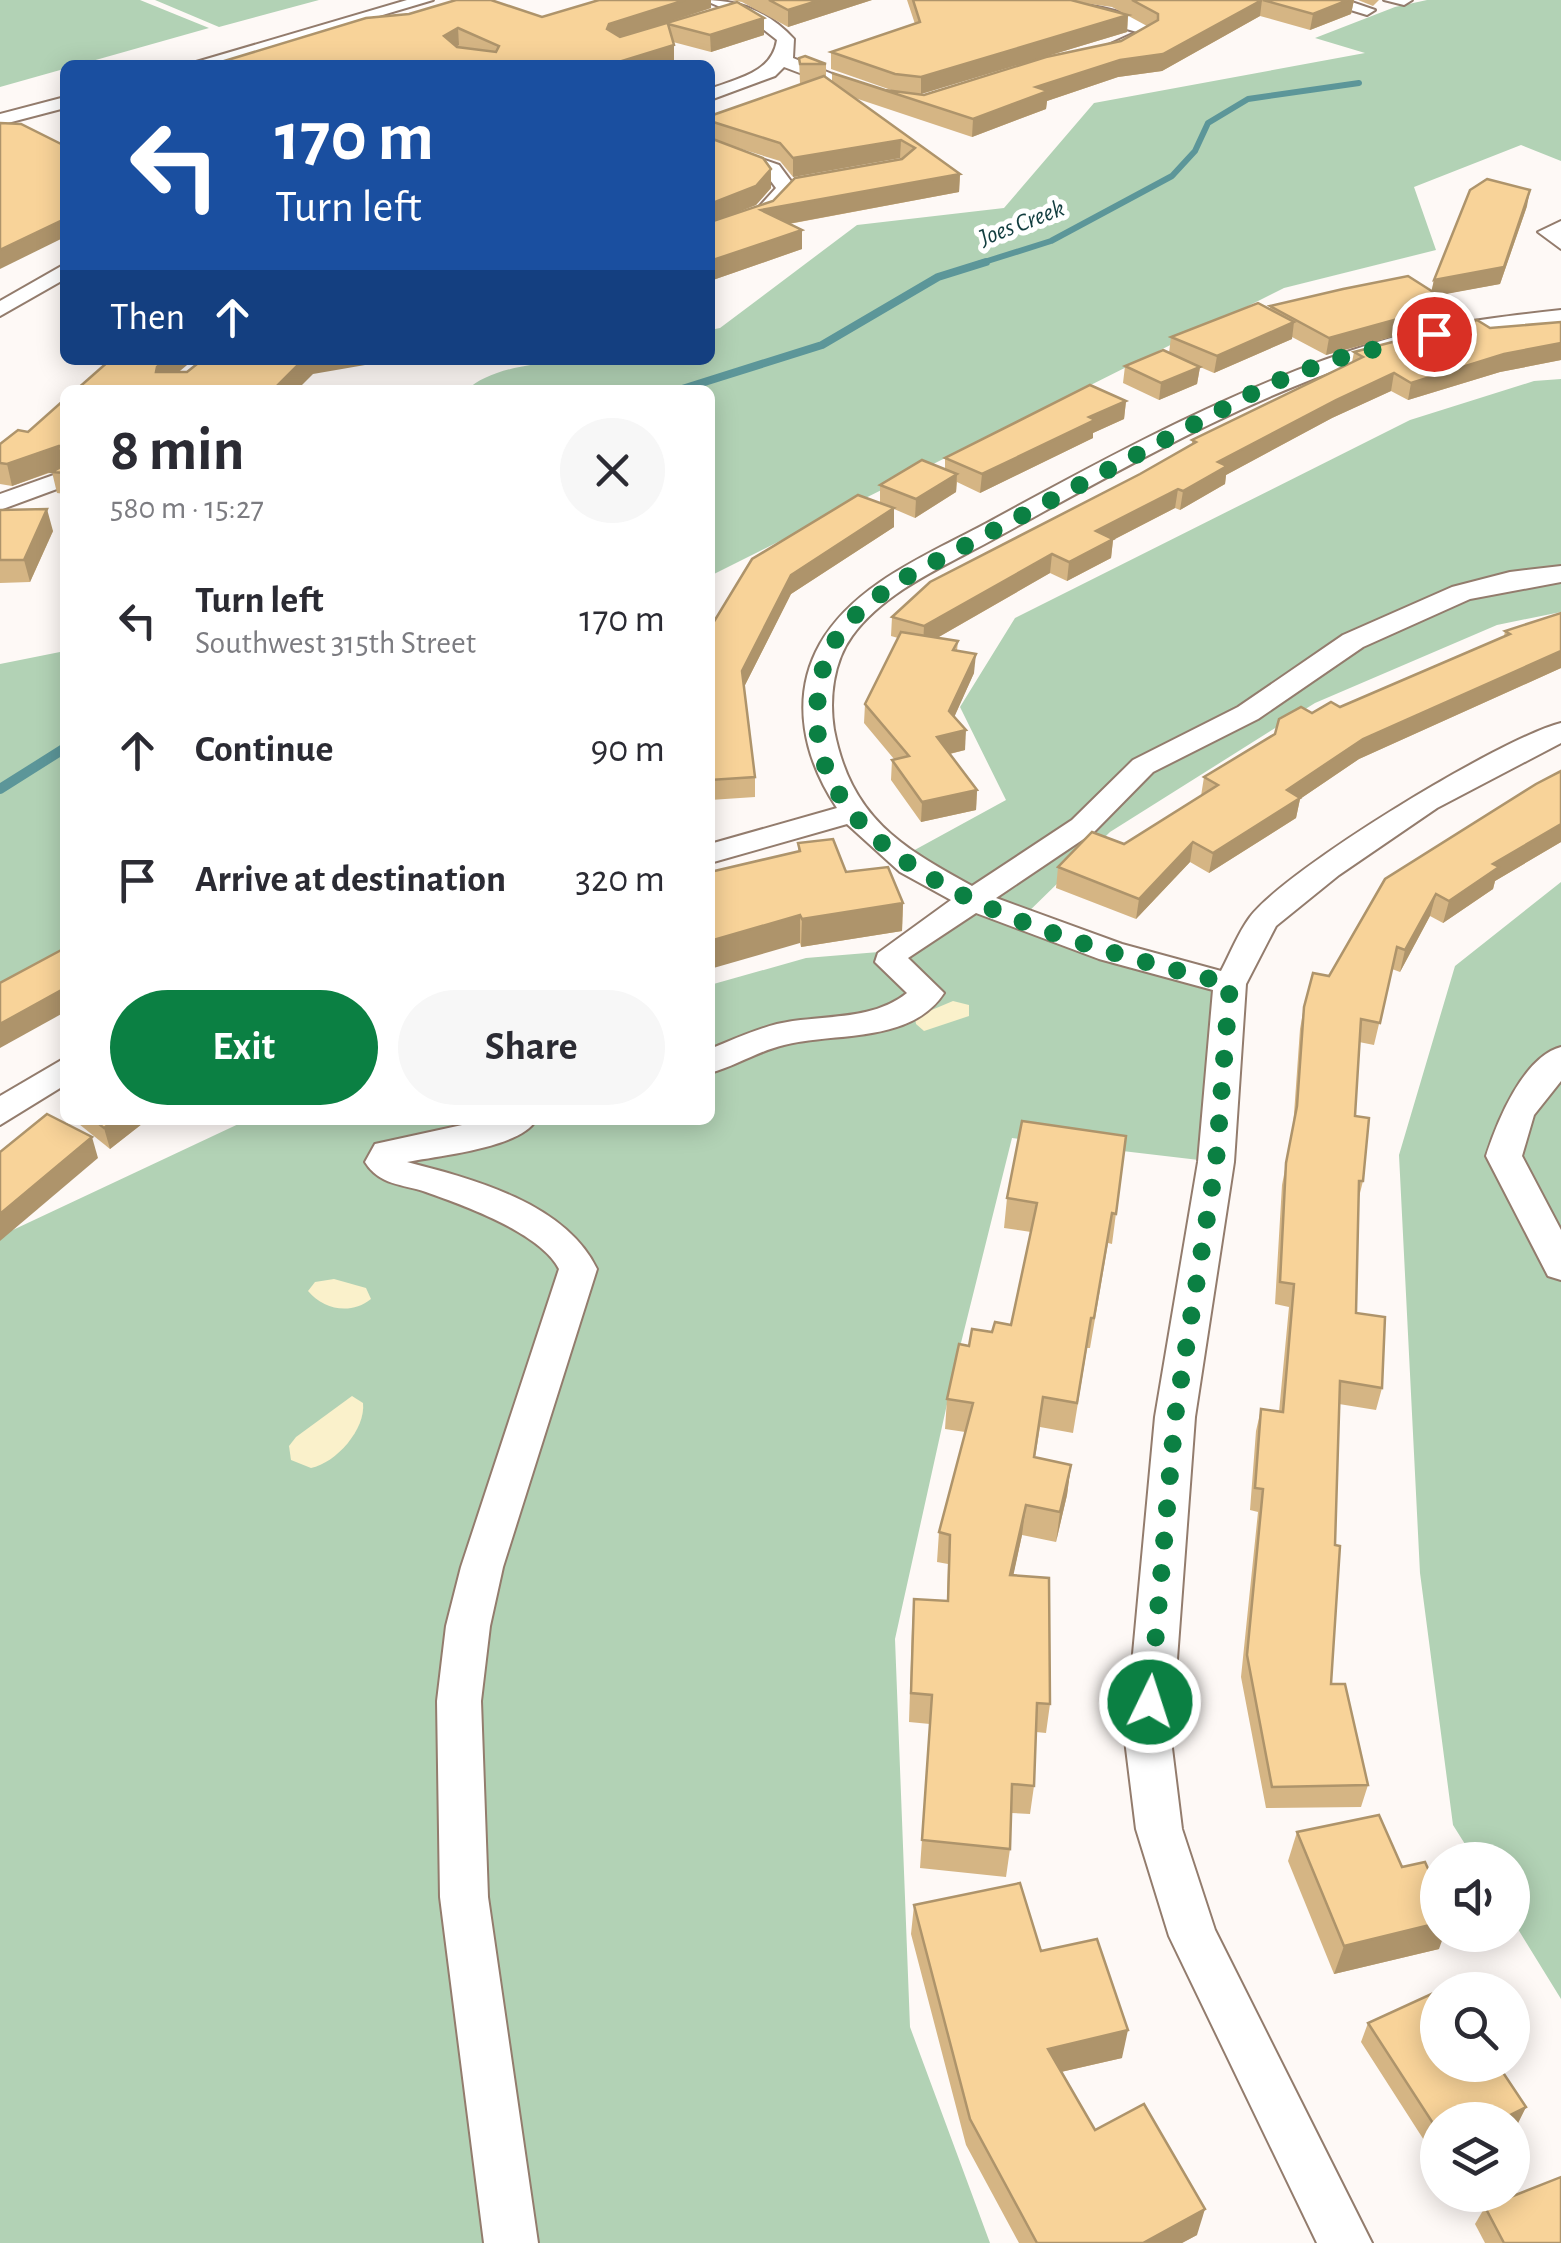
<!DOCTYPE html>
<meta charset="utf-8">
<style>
body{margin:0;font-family:"Alegreya Sans",sans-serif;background:#f7f7f7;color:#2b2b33;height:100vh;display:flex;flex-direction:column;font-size:38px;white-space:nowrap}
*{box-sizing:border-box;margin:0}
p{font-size:32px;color:#7c7c81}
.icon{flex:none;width:55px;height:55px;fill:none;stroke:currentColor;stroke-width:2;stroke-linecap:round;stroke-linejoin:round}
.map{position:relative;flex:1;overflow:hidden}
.drawer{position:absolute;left:60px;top:385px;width:655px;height:740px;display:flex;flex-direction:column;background:#fff;border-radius:15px;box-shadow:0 5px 25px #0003}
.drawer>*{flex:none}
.guide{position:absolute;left:60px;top:60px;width:655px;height:305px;border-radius:15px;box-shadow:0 5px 25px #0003;background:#1a4fa0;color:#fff;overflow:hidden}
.tools{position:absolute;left:1420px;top:1842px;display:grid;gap:20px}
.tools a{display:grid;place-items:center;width:110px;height:110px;border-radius:50%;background:#fff;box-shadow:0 5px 25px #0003;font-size:50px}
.pin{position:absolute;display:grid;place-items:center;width:85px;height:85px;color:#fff;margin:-42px;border:5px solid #fff;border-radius:50%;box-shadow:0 2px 10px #0007}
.me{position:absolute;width:110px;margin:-55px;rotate:4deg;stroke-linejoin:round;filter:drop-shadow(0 0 8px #0008)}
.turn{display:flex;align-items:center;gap:35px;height:210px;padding:0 50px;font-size:45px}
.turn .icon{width:130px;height:130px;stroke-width:2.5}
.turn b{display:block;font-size:70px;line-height:85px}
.then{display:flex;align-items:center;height:95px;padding:0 50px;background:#0003;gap:20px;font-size:38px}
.round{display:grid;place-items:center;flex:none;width:105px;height:105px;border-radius:52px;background:#f7f7f7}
.head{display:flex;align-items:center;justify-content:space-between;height:170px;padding:0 50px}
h1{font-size:60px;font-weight:700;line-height:75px}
.cta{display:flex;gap:20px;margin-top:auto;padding:20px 50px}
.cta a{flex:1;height:115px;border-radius:60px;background:#0b8043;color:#fff;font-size:40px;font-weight:700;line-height:115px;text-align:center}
.cta a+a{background:#f7f7f7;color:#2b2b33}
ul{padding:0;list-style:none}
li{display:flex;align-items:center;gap:30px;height:130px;padding:0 50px}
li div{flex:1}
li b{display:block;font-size:38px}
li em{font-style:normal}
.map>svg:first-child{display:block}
.green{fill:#b2d2b5}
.sand{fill:#faf1cb}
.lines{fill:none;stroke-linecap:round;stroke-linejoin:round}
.stream-far2{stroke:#5c9699;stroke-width:6}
.stream-far1{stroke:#5c9699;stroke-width:8}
.stream{stroke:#5c9699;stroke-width:10}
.minor-casing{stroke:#937c6d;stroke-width:4}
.minor{fill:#fff;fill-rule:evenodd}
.wall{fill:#d5b584;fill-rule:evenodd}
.shaded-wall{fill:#ae946b}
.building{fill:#f8d399;stroke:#ae946b;stroke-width:2.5;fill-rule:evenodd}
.route{stroke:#0b8043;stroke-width:18;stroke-dasharray:0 32.4}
.labels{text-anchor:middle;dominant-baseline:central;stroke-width:10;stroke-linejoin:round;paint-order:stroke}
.far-water-label{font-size:25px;font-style:italic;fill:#123d3f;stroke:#fff}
</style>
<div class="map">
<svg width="1561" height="2243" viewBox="0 0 1561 2243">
<rect width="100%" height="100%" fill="#fef9f6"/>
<g class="green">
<polygon points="0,0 140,0 209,28 0,87"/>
<polygon points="155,0 319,0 219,27"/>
<path d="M1427 0H1561V161L1521 145 1414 187 1436 250 1284 288 710 576V390H467C509 349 651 360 710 360V330L720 328 857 225 1004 208 1094 103 1365 53 1315 38 1395 7Z"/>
<polygon points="1561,379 1561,612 1497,625 1315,703 1110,832 1019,921 1230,984 1216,1162 1012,1138 957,1359 895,1639 910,2027 990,2243 0,2243 0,1236 247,1120 710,1120 710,985 806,958 891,951 967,895 900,858 1006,800 960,707 1015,618 1410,420 1534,381"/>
<polygon points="65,651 65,1002 0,1026 0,664"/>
<polygon points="1561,882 1561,1999 1513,1921 1512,1860 1475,1860 1453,1825 1420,1573 1399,1155 1455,966"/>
</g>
<g class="sand">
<polygon points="953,1001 969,1005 969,1016 924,1031 916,1024 915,1017"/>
<path d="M334 1279 366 1288 371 1299C351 1315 324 1310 308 1291L315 1282Z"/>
<path d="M352 1396 363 1403C366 1429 336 1463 311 1468L291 1460 289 1446 296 1437Z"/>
</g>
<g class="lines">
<polyline class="stream-far2" points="978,264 1051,241 1172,176 1195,151 1208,123 1248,99 1359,83"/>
<polyline class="stream-far1" points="679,390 822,345 938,277 986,262"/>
<polyline class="stream" points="0,789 65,748"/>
<defs>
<g id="minor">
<polygon points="407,0 433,0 214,65 186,65"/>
<path d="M704 0C740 0 770 13 794 39L793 58 886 96 871 100 784 67 775 76 710 100V89C738 78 772 73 777 40L753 21Z"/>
<path d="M1024 0C1058 0 1129 6 1154 30L1149 42 1110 56 1104 55V47L1137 32Z"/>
<polygon points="1318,0 1346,0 1375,10 1367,15"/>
<polygon points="1384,0 1412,0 1404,5"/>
<polygon points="65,97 65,108 0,125 0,114"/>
<path d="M710 141 779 165 796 188C780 221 743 230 710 239V226L758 208 776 188 765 173 710 153Z"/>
<polygon points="1561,221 1561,249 1538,232"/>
<polygon points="65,264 65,279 0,316 0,301"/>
<path d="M1561 310V322C1503 329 1446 335 1390 352 1252 394 1127 466 1001 535 952 563 887 588 852 636 833 662 829 699 834 730 851 817 899 846 972 886L1072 820 1133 760 1238 707 1343 635 1452 587 1510 572 1561 566V582L1470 599 1363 647 1258 719 1153 772 1094 832 996 898 1122 944 1221 971C1230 954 1238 933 1250 917 1286 869 1501 738 1561 723V743L1437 808 1339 875 1276 926 1246 984 1234 1162 1195 1417 1171 1740 1182 1829 1215 1930 1372 2243H1317L1169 1936 1136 1829 1125 1740 1155 1417 1198 1162 1213 990 1099 959 976 913 908 958 944 993C911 1044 835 1032 784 1045 758 1051 736 1066 710 1073V1049C732 1040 754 1030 777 1024 820 1014 871 1022 907 993L875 962 878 953 951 900 900 872 847 824 710 863V844L837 808C805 760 789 699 820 644 856 581 935 552 996 518 1119 451 1241 385 1374 343 1435 324 1498 317 1561 310Z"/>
<polygon points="65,471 65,486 0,510 0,494"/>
<path d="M1561 1047V1081L1534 1115 1522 1156 1561 1230V1280L1548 1276 1486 1156C1497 1122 1523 1057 1561 1047Z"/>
<polygon points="65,1058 65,1085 0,1125 0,1096"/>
<path d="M485 1120H536C520 1148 438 1156 407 1162 473 1179 565 1203 597 1269L503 1567 490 1626 481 1701 488 1897 538 2243H484L440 1897 437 1701 446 1626 461 1567 559 1269C541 1233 463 1205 426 1192 402 1184 379 1185 365 1162L375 1144Z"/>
</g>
</defs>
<use href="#minor" class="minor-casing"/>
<use href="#minor" class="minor"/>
</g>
<g class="wall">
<polygon points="730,0 872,0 788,27 742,2"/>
<path d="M907 0H1354L1351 14 1310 30 1260 16 1162 71 1118 77 1047 101 1046 109 972 137 855 98 960 174 959 192 789 224 802 249 710 281V116L800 84 799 58 826 64V77L832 81V73L885 90 894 91 831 69V52L915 24ZM1083 3 1112 7 1147 26 1121 41 924 95 921 94 1127 32 1128 15ZM719 142 780 161 793 177 900 158 902 159 722 218 756 205 771 188V169Z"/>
<polygon points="1358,0 1379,0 1373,6"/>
<polygon points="711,8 664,24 764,35 711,52 673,42 674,62 664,65 211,65 542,17"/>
<polygon points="1527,206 1500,284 1438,295 1452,304 1449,321 1326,355 1292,337 1292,339 1214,373 1200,367 1197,384 1159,400 1123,383 1125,366 1169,353 1171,337 1270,309 1270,306 1432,291 1434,280"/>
<polygon points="1561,322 1561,360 1500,372 1408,400 1391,391 1332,418 1226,475 1225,484 1180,510 1175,508 1113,540 1111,558 1067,581 1050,573 937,638 958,641 957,651 974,673 954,717 965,750 950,754 977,790 976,810 921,822 891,780 892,760 894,759 864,723 865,704 898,638 891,636 892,617 1192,444 1192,440 1352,362 1354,352 1490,328"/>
<polygon points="65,399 65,494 57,493 52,472 12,486 0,484 0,444 28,432"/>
<polygon points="1126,401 1124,419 1093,433 1093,438 980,493 957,482 956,492 915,518 894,509 894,527 791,594 744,687 755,777 755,797 710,800 710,628 880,503 880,485 945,469 945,458"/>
<polygon points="0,510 53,531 30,582 0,583"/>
<polygon points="1561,613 1561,668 1359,759 1300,799 1296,818 1209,873 1190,862 1136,919 1056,888 1058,867 1124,844 1201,796 1204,777 1312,713 1340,707 1504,636 1505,631"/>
<polygon points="1561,771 1561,842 1495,881 1493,889 1443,923 1430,916 1400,972 1392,969 1374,1045 1359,1042 1355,1116 1363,1181 1358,1201 1356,1313 1382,1388 1376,1410 1339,1404 1331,1684 1368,1785 1361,1807 1266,1808 1241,1677 1258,1512 1250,1510 1256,1431 1261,1409 1279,1412 1289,1307 1275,1304 1282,1185 1293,1128 1300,1029 1304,1007 1329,976"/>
<polygon points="798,843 903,903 902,931 801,947 800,943"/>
<polygon points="74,1120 147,1120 110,1149"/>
<polygon points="1126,1136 1112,1244 1108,1243 1090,1348 1087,1348 1073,1433 1040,1427 1035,1458 1071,1465 1067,1495 1056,1542 1022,1535 1013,1575 1050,1704 1046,1733 1036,1732 1034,1786 1030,1814 1011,1813 1010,1849 1006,1877 920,1868 930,1724 909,1722 912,1628 914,1599 947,1601 948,1564 937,1562 939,1532 965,1432 945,1429 947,1399 969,1346 992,1332 1011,1325 1031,1232 1004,1228 1007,1198"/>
<polygon points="1297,1832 1439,1949 1334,1974 1288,1861"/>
<polygon points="914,1905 1041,1951 1122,2058 1061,2072 1095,2130 1197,2235 1182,2243 1019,2243 966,2145 911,1934"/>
<polygon points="1438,1991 1438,2065 1498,2065 1526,2107 1517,2125 1512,2127 1512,2120 1438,2120 1438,2162 1361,2042 1368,2023"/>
<polygon points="1485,2207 1561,2243 1485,2243 1475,2224"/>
</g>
<g class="shaded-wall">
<polygon points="685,0 711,0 711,8 610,41 607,29 609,24"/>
<polygon points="820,0 872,0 788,27 788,10"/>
<polygon points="1262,0 1260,16 1162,71 1118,77 1047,101 1046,109 972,137 973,119 1036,87"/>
<polygon points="1348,0 1354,0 1351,14 1310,30 1313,14"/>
<polygon points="1128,15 1127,32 921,94 921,77"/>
<polygon points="764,18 764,35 711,52 710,35"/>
<polygon points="458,28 459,45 446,53 444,36"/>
<polygon points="674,45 674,62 664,65 609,65"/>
<polygon points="901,140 900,158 793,177 793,158"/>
<polygon points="771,169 771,188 756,205 710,223 710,204"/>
<polygon points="960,174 959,192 761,229 761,210"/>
<polygon points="1530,190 1527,206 1500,284 1430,297 1434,280"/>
<polygon points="65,219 65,237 0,269 0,250"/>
<polygon points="802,230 802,249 710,281 710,261"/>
<polygon points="1452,304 1449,321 1326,355 1329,338"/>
<polygon points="1294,322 1292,339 1214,373 1217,356"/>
<polygon points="1561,343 1561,360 1500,372 1408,400 1411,383 1504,354"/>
<polygon points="165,360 193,360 161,387 156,372 157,367"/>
<polygon points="303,360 394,360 313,374 297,390 273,390"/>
<polygon points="1200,367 1197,384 1159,400 1161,383"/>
<polygon points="1394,373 1391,391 1332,418 1226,475 1225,484 1180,510 1183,491 1218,462 1336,400"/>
<polygon points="1126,401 1124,419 1093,433 1093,438 980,493 982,474 1089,417"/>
<polygon points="59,446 64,467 12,486 7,464"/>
<polygon points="957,474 956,492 915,518 916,499"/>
<polygon points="1178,489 1175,508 1113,540 1111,558 1067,581 1069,562 1096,531"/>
<polygon points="894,508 894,527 791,594 742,691 742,671 791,575"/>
<polygon points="47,509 53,531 30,582 24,560"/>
<polygon points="1052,554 1050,573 923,646 924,626"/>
<polygon points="1561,651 1561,668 1359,759 1300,799 1296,818 1209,873 1213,853 1287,790 1363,739"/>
<polygon points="976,654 974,673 948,731 949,711"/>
<polygon points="966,730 965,750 936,757 937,737"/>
<polygon points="977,790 976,810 921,822 922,802"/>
<polygon points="1561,824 1561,842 1495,881 1493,889 1443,923 1449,901 1493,864"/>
<polygon points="1193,842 1190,862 1136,919 1139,899"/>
<polygon points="1436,894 1430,916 1400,972 1405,950"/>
<polygon points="903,903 902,931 801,947 802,919"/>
<polygon points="800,915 800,943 710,969 710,941"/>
<polygon points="65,988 65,1012 0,1048 0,1024"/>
<polygon points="114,1120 147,1120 110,1149 104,1128"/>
<polygon points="92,1137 98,1158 0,1241 0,1214"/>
<polygon points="1071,1465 1067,1495 1056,1542 1060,1512"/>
<polygon points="1026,1505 1022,1535 1007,1605 1010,1575"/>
<polygon points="1438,1923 1438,1935 1444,1935 1439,1949 1334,1974 1344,1946"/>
<polygon points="1128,2030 1122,2058 1043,2076 1048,2049"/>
<polygon points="1526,2107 1517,2125 1512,2127 1512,2120 1500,2120"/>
<polygon points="1205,2209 1197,2235 1182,2243 1143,2243"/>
</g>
<g class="building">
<path d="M456 0H491L542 17 599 0H685L609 24 607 29 620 37 737 2 764 18 710 35 668 24 674 45 609 65H211L366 18 409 14ZM458 28 499 46 496 52 457 47 444 36Z"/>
<polygon points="769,0 820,0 788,10"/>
<polygon points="913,0 1071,0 1128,15 921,77 895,74 831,52 920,22"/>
<polygon points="1132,0 1262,0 1163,54 1120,60 1036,87 1048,91 973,119 832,73 885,90 924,95 1046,57 1121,41 1158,20 1158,14"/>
<polygon points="1263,0 1348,0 1313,14"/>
<polygon points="805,56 826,64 800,64 799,58"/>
<polygon points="824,76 960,174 761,210 802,230 710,261 710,222 773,201 795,178 902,159 915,148 901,140 793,158 780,143 710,121 710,116"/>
<polygon points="0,123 21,124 65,146 65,219 0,250"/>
<polygon points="710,138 763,158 771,169 756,186 710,204"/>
<polygon points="1487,179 1530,190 1504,267 1434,280 1470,190"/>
<polygon points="1408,276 1452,304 1329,338 1270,306 1343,289"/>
<polygon points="1258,303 1294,322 1217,356 1171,337"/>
<polygon points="1477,320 1490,328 1561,322 1561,343 1504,354 1411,383 1394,373 1336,400 1218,462 1227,466 1183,491 1178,489 1096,531 1113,539 1069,562 1052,554 924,626 892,617 930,582 1140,474 1196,442 1192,440 1363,357 1354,352"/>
<polygon points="1163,350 1200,367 1161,383 1125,366"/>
<polygon points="110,360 165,360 157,367 156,372 187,372 202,360 303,360 273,390 76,390"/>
<polygon points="1090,385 1126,401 1089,417 1095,420 982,474 945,458"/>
<polygon points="65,399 65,473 52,472 64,465 64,450 59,446 7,464 0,463 0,444 18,430 28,432"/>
<polygon points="922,460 957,474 916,499 880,485"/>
<polygon points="858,495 894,508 791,575 742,671 755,777 710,780 710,628 752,559"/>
<polygon points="47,509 24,560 0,560 0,510"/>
<polygon points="1561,613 1561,651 1363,739 1287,790 1300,798 1213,853 1193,842 1139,899 1058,867 1092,832 1124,844 1218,785 1204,777 1275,734 1279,719 1301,707 1312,713 1331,702 1340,707 1510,634 1505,631"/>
<polygon points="901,632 958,641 953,650 976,654 949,711 966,730 937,737 977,790 922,802 892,760 909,756 865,704"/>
<polygon points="1561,771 1561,824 1493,864 1499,867 1449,901 1436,894 1405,950 1397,947 1380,1023 1361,1019 1355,1116 1369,1118 1363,1181 1359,1181 1356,1313 1385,1317 1382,1388 1340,1381 1335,1545 1340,1546 1331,1684 1345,1684 1368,1785 1272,1787 1247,1655 1263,1489 1255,1488 1261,1409 1283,1412 1294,1284 1280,1282 1286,1163 1297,1106 1304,1007 1313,973 1329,976 1385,879 1536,784"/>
<polygon points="833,839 846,872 888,867 903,903 802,919 800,915 710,941 710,872 800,851 798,843"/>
<polygon points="65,948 65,988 0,1024 0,983"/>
<polygon points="47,1114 92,1137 0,1214 0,1152"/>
<polygon points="94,1120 114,1120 104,1128"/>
<polygon points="1022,1121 1126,1136 1116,1214 1112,1213 1094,1318 1091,1318 1077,1403 1043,1397 1034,1457 1071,1465 1060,1512 1026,1505 1010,1575 1049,1578 1050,1704 1037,1703 1034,1786 1012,1784 1010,1849 922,1840 932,1695 911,1693 914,1599 948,1601 950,1535 939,1532 973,1403 947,1399 959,1344 969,1346 972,1329 992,1332 995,1322 1011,1325 1037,1203 1007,1198"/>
<polygon points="1379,1815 1402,1867 1425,1862 1438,1891 1438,1923 1344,1946 1297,1832"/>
<polygon points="1020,1883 1041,1951 1097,1939 1128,2030 1048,2049 1095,2130 1144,2104 1205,2209 1143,2243 1037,2243 970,2119 914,1905"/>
<polygon points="1438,1991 1438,2065 1498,2065 1526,2107 1500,2120 1438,2120 1438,2131 1368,2023"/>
<polygon points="1561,2177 1561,2243 1504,2243 1485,2207"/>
</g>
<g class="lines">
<path class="route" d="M1150 1702 1175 1417 1216 1162 1230 984C1102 951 810 884 817 712 819 640 850 613 908 576L1270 384 1332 360 1434 334"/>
</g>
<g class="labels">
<g class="far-water-label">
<text transform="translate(1022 223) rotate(-21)">Joes Creek</text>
</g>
</g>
</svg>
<div class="tools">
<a><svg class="icon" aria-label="sound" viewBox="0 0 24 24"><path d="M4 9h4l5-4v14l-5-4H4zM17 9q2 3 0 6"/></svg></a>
<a><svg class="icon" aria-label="search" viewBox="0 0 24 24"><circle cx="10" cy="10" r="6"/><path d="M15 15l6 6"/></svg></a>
<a><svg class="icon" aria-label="layers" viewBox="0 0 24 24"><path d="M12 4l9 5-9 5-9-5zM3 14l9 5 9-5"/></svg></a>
</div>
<div class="pin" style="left:1434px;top:334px;background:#d93025"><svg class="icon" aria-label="arrive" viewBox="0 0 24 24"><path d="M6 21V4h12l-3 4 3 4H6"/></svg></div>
<svg class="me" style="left:1150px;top:1702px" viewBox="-20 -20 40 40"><circle r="17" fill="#0b8043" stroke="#fff" stroke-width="3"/><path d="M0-11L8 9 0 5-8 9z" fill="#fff"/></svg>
<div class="guide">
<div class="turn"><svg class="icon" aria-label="left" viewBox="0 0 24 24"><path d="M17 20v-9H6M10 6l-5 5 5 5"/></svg><div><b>170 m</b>Turn left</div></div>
<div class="then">Then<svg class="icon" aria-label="ahead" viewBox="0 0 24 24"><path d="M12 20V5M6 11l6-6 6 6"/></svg></div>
</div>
<section class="drawer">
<div class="head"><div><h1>8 min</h1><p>580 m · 15:27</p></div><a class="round"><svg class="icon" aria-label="close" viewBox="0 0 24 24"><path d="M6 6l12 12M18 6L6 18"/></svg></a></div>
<ul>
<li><svg class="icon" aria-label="left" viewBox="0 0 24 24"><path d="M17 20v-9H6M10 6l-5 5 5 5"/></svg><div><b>Turn left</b><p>Southwest 315th Street</p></div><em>170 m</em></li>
<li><svg class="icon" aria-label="ahead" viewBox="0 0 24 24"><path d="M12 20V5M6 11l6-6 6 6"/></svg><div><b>Continue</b></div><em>90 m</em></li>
<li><svg class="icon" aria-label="arrive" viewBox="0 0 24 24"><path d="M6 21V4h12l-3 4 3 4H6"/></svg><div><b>Arrive at destination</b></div><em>320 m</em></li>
</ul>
<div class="cta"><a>Exit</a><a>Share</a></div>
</section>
</div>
